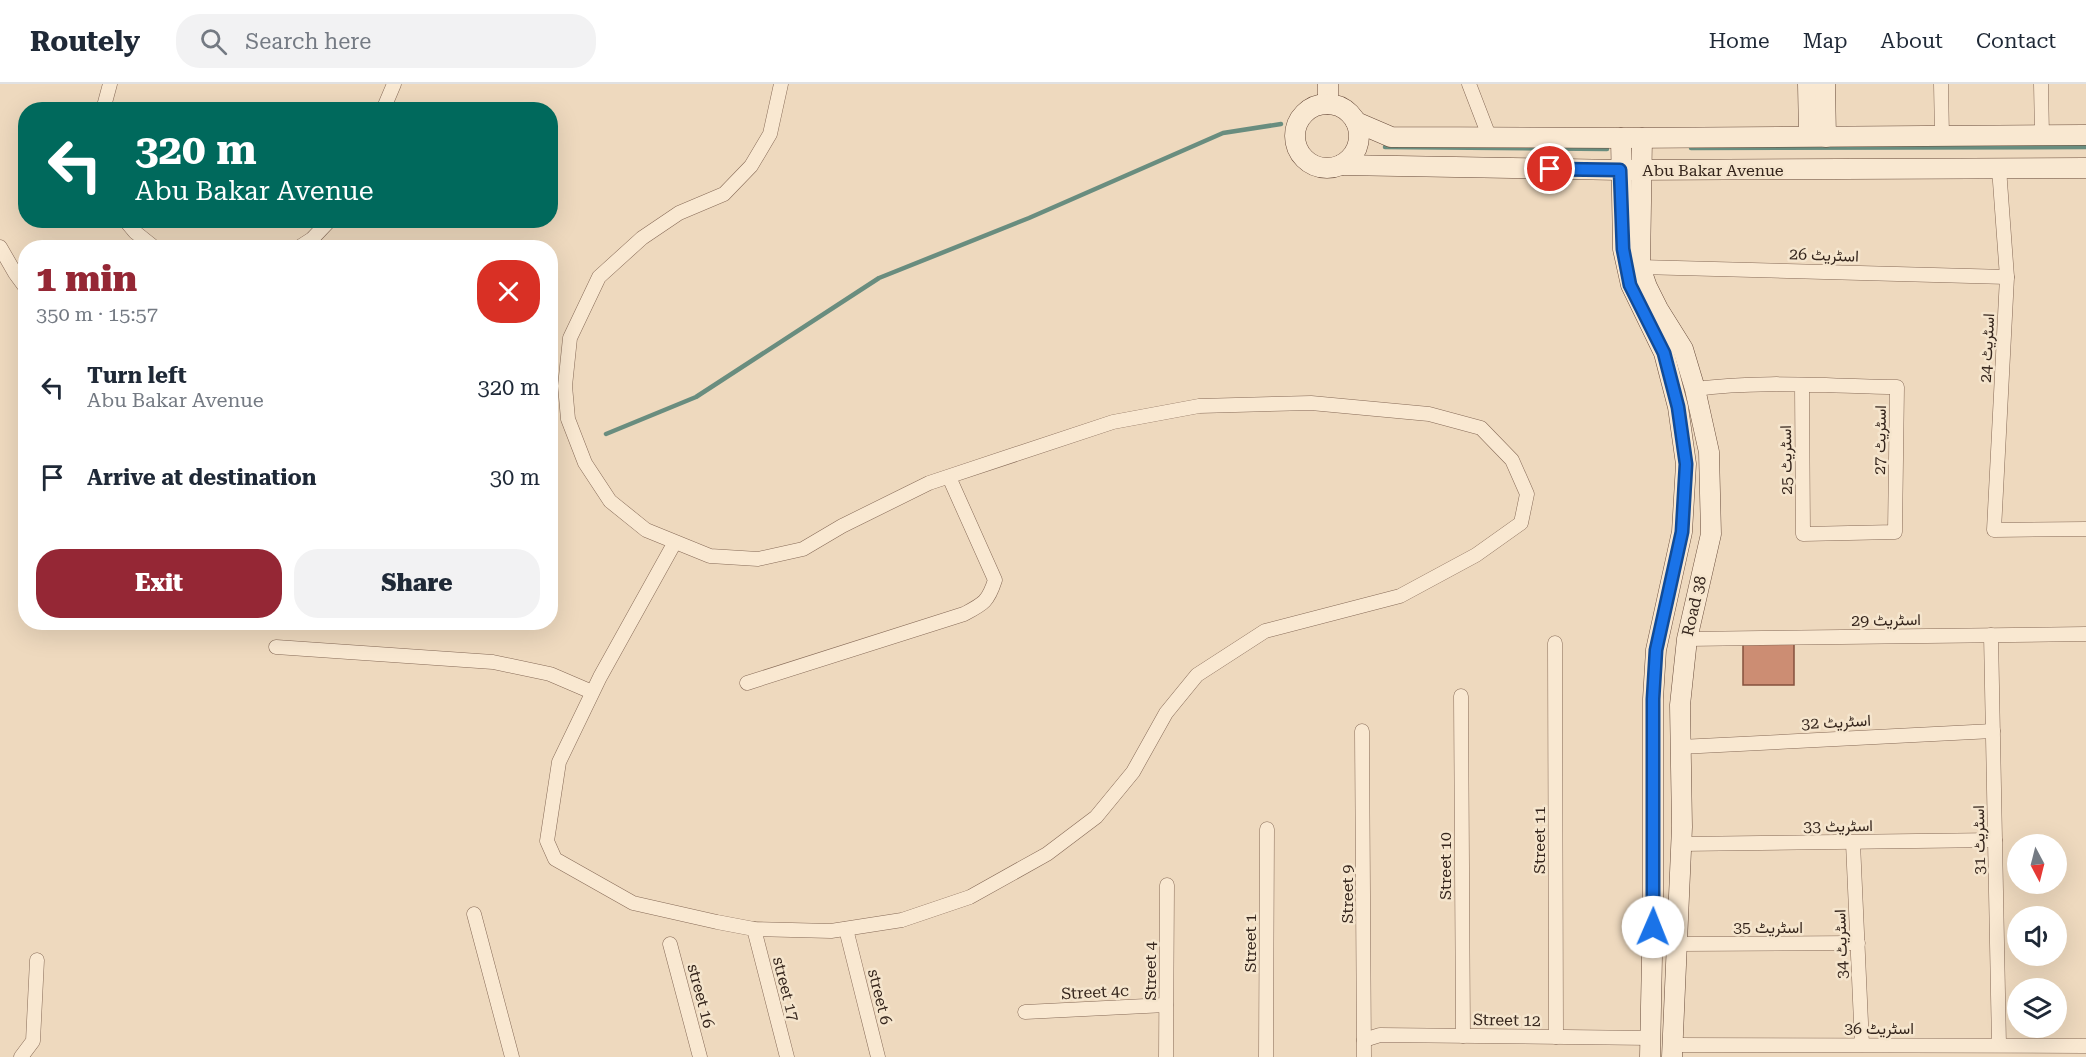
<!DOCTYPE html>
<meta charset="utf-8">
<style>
body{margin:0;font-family:"Roboto Serif",Vazirmatn,serif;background:#f2f2f3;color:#1f2937;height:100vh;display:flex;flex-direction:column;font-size:22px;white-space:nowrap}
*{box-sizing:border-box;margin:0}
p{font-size:20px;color:#747a83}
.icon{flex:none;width:33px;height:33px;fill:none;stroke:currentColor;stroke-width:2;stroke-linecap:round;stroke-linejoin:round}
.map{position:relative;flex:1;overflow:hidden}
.details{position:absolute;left:18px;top:156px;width:540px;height:390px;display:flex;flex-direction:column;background:#fff;border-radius:24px;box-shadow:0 6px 24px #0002}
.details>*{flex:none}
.hud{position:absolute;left:18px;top:18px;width:540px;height:126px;border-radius:24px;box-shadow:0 6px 24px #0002;background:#00695c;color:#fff;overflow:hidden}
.needle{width:39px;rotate:173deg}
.controls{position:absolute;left:2007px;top:750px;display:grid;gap:12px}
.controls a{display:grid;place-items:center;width:60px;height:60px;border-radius:50%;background:#fff;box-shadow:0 6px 24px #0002;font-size:30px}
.pin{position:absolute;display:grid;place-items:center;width:51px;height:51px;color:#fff;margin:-26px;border:3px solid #fff;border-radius:50%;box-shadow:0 2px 6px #0007}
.me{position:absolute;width:66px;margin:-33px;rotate:1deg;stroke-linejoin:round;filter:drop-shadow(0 0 4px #0008)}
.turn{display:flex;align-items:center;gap:21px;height:126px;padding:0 18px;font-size:27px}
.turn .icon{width:78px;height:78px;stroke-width:2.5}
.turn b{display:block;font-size:42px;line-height:51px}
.round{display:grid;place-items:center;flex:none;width:63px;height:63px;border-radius:24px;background:#f2f2f3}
.head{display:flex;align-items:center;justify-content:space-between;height:102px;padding:0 18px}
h1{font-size:36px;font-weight:800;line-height:45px;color:#952735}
.button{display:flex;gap:12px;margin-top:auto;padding:12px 18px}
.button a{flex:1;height:69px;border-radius:24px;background:#952735;color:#fff;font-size:24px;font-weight:800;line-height:69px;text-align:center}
.button a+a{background:#f2f2f3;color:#1f2937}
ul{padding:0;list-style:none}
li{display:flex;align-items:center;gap:18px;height:90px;padding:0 18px}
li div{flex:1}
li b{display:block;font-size:22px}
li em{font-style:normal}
header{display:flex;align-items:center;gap:36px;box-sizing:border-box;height:84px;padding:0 30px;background:#fff;border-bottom:2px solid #e0e1e3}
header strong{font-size:28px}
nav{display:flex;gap:33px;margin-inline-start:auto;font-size:21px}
.search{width:420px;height:54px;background:#f2f2f3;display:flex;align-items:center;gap:15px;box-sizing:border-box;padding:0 21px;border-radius:24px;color:#747a83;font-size:22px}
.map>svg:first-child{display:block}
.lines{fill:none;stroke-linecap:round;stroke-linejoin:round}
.stream{stroke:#698d7f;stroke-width:4.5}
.building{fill:#cc8d73;stroke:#85503d;stroke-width:1.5}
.street-casing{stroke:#866a57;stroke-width:15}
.secondary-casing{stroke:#684b3a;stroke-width:21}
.street{stroke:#f9e8d1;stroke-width:14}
.secondary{stroke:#f9e8d1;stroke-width:20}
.route-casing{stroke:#114b97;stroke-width:15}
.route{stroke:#1a73e8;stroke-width:10}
.labels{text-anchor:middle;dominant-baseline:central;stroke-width:5;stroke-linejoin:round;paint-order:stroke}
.street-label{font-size:16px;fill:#35251c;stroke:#f5e5cd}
</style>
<header>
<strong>Routely</strong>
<div class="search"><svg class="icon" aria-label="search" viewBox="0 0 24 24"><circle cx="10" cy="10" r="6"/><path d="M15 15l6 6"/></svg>Search here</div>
<nav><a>Home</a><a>Map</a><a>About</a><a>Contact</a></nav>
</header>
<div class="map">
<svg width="2086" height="973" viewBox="0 0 2086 973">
<rect width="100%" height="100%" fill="#eed9be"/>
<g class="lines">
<g class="stream">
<polyline points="1385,63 1607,65"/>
<polyline points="1691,64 2086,63"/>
<polyline points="606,350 696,313 879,194 1029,134 1223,49 1281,40"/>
</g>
</g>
<rect class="building" x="1743" y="560" width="51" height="41"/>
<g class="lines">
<defs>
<g id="street">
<polyline points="1469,0 1489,52"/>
<polyline points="1941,0 1942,52"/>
<polyline points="2041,0 2042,51"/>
<polyline points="103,26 110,0"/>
<polyline points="383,26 394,0"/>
<polyline points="1999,84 2007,193 1994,446 2086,445"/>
<polyline points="125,136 135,148 155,164"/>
<polyline points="0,163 15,189 26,204"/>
<polyline points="298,164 312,155 330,136"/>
<polyline points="1640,183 2007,193"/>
<path d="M1695 305C1762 296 1830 302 1897 303L1895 448 1803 450 1802 301"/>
<polyline points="675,458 600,593 559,678 547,757 555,775 633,819 717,838 754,845 831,847 902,836 970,813 1047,770 1096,733 1133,688 1166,629 1197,591 1265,547 1400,512 1476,471 1521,439 1527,410 1512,376 1481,344 1429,330 1311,319 1199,322 1113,338 929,399 842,442 803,465 758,475 710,472 646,446 610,417 585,379 568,335 565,302 570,254 599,193 642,154 679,129 724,110 751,82 770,50 781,0"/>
<polyline points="1991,551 1999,961"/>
<polyline points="1687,555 2086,550"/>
<polyline points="1555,559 1556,953"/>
<polyline points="276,563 493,578 550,590 592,608"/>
<path d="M747 599 964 530C983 520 988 518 995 496L949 393"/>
<polyline points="1461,612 1463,952"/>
<polyline points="1362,647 1364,973"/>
<polyline points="1680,663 1993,647"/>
<polyline points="1853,759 1862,961"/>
<polyline points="1681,760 1995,756"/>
<polyline points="474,830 512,973"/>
<polyline points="754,845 787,973"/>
<polyline points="846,845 878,973"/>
<polyline points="670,860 700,973"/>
<polyline points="1678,860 1858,859"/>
<polyline points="1025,928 1166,921"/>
<polyline points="1364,956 1380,951 1650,954"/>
<polyline points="1672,961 2086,962"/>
<polyline points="21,973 33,957 37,876"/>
<polyline points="1166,973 1167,801"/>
<polyline points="1266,973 1267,745"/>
</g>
<g id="secondary">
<polyline points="1328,0 1328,20"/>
<polyline points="1808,0 1809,52"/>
<polyline points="1825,0 1826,53"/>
<circle cx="1327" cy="52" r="32"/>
<polyline points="1356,38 1391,53 1621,54 2086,51"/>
<polyline points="1621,54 1623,165 1631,201 1664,269 1678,323 1686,380 1682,448 1656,566 1653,615 1653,821 1650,973"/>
<polyline points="1642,54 1640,183 1647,203 1658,225 1683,265 1695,305 1709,368 1711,450 1687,555 1680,621 1682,743 1672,973"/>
<polyline points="1341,81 1620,86 2086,84"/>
</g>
</defs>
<use href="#street" class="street-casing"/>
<use href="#secondary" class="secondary-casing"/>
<use href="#street" class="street"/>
<use href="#secondary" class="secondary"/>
</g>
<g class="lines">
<defs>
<polyline id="route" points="1550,85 1620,86 1623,165 1630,201 1664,269 1678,323 1686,380 1682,448 1656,566 1653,615 1653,843"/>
</defs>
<use href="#route" class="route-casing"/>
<use href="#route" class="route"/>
</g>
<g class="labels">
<g class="street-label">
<text x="1713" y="86">Abu Bakar Avenue</text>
<text transform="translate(1824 171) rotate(2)">اسٹریٹ 26</text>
<text transform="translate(1987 264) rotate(-87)">اسٹریٹ 24</text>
<text transform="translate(1880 356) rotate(-89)">اسٹریٹ 27</text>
<text transform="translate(1786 376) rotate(-91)">اسٹریٹ 25</text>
<text transform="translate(1694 522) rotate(-77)">Road 38</text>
<text transform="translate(1886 536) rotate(-1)">اسٹریٹ 29</text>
<text transform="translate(1836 638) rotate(-3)">اسٹریٹ 32</text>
<text transform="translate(1838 742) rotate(-1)">اسٹریٹ 33</text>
<text transform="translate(1539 756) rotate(-90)">Street 11</text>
<text transform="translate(1979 756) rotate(-91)">اسٹریٹ 31</text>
<text transform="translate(1445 782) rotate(-90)">Street 10</text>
<text transform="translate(1347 810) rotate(-90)">Street 9</text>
<text x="1768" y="843">اسٹریٹ 35</text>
<text transform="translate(1250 859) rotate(-90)">Street 1</text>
<text transform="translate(1841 860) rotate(-92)">اسٹریٹ 34</text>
<text transform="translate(1150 887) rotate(-90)">Street 4</text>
<text transform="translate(786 905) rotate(76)">street 17</text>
<text transform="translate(1095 908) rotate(-3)">Street 4c</text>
<text transform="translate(701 912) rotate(75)">street 16</text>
<text transform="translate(880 913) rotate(76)">street 6</text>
<text transform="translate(1507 936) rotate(1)">Street 12</text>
<text x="1879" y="944">اسٹریٹ 36</text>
</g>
</g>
</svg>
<div class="controls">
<a><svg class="needle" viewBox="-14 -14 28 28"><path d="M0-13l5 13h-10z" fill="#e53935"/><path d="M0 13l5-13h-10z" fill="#747a83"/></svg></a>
<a><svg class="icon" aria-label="sound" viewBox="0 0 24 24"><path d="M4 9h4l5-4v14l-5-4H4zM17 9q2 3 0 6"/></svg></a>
<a><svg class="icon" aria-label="layers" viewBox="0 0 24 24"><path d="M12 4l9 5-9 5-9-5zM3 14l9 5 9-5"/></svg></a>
</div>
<div class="pin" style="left:1550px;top:85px;background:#d93025"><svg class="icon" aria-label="arrive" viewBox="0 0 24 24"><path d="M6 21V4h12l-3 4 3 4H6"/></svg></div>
<svg class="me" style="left:1653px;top:843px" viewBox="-20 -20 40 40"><circle r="19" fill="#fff"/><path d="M0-13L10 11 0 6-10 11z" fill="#1a73e8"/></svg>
<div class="hud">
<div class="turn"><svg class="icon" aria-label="left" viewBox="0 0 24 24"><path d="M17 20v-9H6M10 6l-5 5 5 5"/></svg><div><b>320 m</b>Abu Bakar Avenue</div></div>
</div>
<section class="details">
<div class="head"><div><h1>1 min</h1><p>350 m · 15:57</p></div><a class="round" style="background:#d93025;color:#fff"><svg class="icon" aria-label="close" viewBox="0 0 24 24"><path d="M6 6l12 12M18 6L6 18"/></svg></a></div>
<ul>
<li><svg class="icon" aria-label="left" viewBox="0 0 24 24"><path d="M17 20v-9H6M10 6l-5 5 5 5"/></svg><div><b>Turn left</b><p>Abu Bakar Avenue</p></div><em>320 m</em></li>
<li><svg class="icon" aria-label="arrive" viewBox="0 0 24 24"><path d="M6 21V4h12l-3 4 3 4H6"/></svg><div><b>Arrive at destination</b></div><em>30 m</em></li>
</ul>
<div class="button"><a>Exit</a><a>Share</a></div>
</section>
</div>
